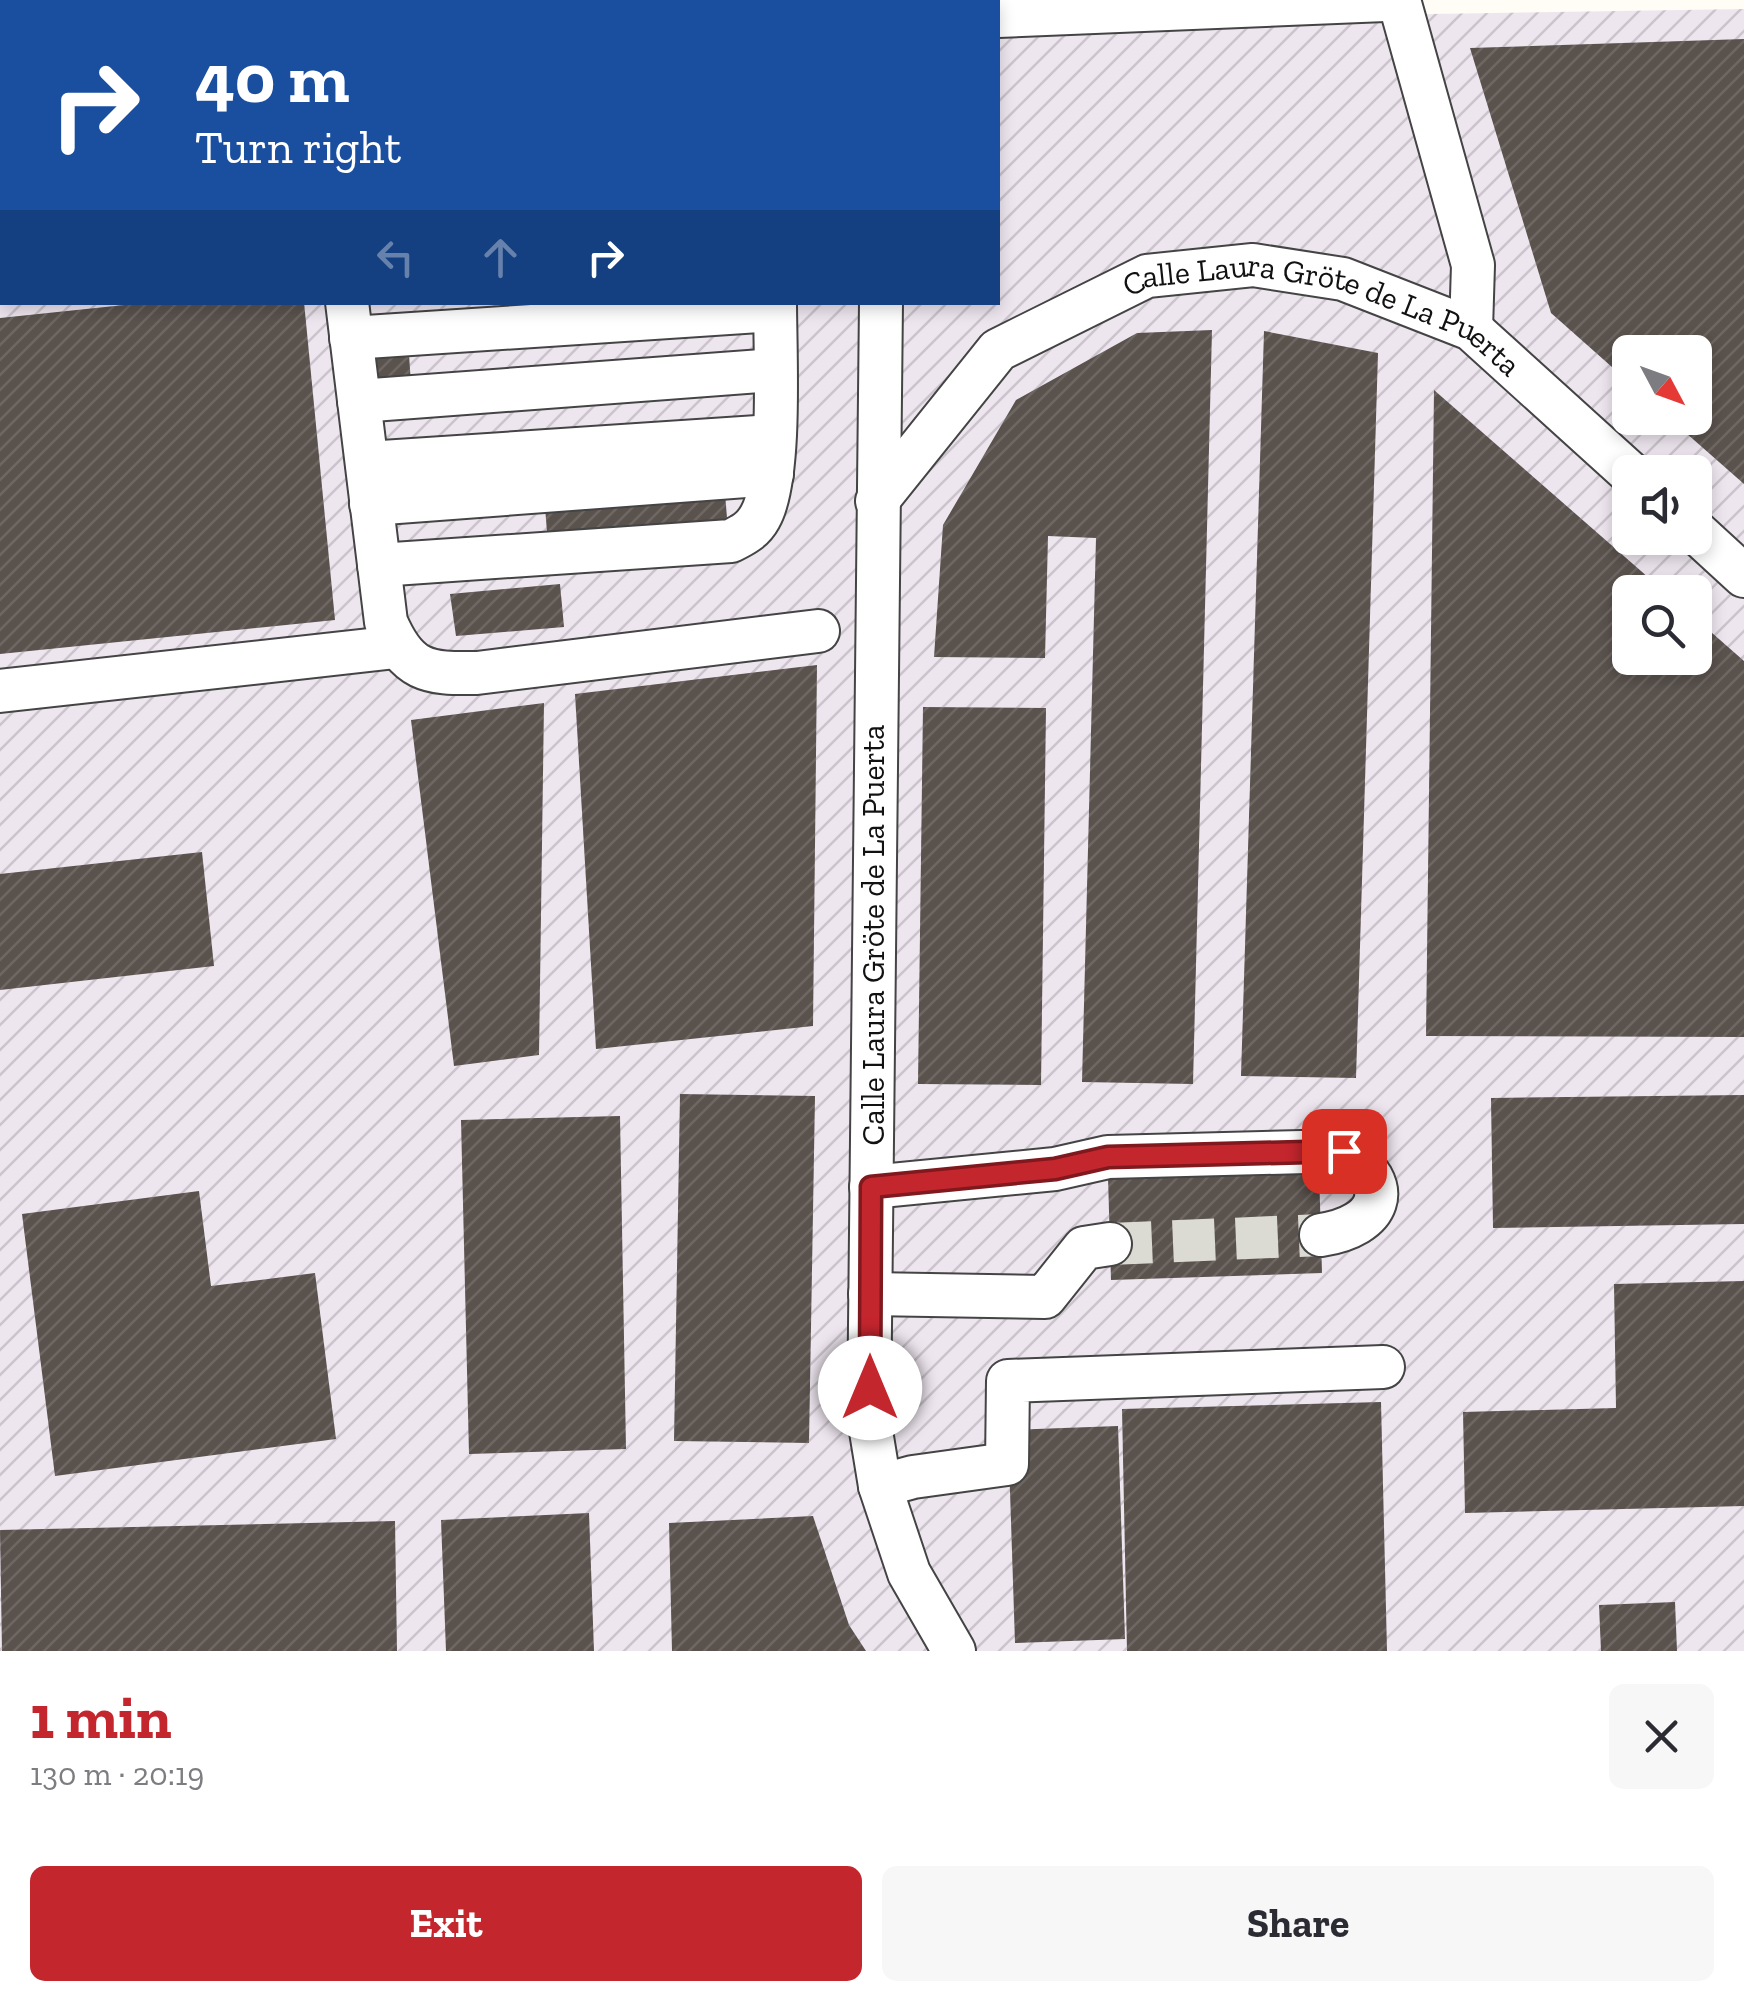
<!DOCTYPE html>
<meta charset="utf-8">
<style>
body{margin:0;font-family:"Zilla Slab",serif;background:#f7f7f7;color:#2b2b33;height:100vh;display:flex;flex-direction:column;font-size:38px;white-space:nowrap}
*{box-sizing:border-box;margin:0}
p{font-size:32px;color:#7c7c81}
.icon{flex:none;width:55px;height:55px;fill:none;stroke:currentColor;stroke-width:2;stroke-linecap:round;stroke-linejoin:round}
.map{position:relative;height:1651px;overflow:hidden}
.drawer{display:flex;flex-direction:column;background:#fff;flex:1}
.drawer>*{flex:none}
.hud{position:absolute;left:0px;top:0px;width:1000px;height:305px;box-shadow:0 5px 15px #0003;background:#1a4fa0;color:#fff;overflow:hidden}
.needle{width:65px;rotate:131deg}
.tools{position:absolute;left:1612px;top:335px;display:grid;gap:20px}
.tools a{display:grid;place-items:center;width:100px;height:100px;border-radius:15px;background:#fff;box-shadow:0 5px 15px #0003;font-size:50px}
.pin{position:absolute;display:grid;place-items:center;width:85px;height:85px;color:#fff;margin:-42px;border-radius:20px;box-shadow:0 5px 15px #0006}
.me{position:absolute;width:110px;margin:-55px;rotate:0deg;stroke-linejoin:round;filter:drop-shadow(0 0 8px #0008)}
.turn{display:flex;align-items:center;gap:35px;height:210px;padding:0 30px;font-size:45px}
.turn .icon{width:130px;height:130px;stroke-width:2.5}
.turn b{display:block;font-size:70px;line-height:85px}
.lanes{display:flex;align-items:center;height:95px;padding:0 30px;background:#0003;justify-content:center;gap:50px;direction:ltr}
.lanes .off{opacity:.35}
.round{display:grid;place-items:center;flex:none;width:105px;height:105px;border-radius:15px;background:#f7f7f7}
.head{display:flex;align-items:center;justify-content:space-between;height:170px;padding:0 30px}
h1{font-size:60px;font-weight:800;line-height:75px;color:#c4262e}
.cta{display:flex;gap:20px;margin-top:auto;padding:20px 30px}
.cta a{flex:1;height:115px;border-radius:15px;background:#c4262e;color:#fff;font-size:40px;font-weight:800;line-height:115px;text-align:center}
.cta a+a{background:#f7f7f7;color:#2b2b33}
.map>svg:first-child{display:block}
.industrial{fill:url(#industrial-furrows);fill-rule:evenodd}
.building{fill:url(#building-hatch)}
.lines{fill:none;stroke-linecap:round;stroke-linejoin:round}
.minor-tunnel{stroke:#dbdad3;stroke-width:42;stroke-dasharray:42 21;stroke-linecap:butt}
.minor-casing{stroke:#444;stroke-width:46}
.minor{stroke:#fff;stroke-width:42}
.route-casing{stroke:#7f191e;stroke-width:25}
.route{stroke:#c4262e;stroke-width:18}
.labels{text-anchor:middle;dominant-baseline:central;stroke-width:10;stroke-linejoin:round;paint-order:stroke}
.street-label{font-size:32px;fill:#111;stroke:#fff}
</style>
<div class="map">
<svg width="1744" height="1651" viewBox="0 0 1744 1651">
<defs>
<pattern id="industrial-furrows" width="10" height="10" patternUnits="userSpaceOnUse" patternTransform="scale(2.5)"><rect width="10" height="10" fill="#eee6ef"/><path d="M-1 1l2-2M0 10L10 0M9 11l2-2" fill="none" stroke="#cbc4cc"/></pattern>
<pattern id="building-hatch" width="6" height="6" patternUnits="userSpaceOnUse" patternTransform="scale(2.5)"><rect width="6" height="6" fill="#5a524d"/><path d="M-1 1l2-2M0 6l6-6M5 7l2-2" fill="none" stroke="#6d6662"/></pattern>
</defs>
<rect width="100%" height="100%" fill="#fffdf5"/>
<path class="industrial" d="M1744 9V1651H0V37H2V302H998V21ZM1630 352H1695V418H1630ZM1630 472H1695V538H1630ZM1630 592H1695V658H1630Z"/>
<g class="building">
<polygon points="1744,39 1744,484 1669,418 1695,418 1695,352 1630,352 1630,383 1551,313 1470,48"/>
<polygon points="153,302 304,302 335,620 0,654 0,318"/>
<polygon points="1212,330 1193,1084 1082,1082 1096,538 1048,536 1045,658 934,657 943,525 1016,400 1137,333"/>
<polygon points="1264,331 1378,353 1356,1078 1241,1076"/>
<polygon points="408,340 411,384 368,387 365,343"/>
<polygon points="1434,390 1665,592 1630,592 1630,658 1695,658 1695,618 1744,661 1744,1037 1426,1036"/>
<polygon points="724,481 728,530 548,544 544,495"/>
<polygon points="560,584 564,627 456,636 450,594"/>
<polygon points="817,665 813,1026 596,1049 575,694"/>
<polygon points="544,703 539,1055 454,1066 411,720"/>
<polygon points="923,707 1046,708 1041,1085 918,1084"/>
<polygon points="202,852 214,966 0,990 0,874"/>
<polygon points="680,1094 815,1096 809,1443 674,1441"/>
<polygon points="1744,1095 1744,1224 1493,1228 1491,1098"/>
<polygon points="620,1116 626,1449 469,1454 461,1120"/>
<polygon points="1319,1170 1322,1273 1111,1280 1108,1177"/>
<polygon points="199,1191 211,1286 315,1273 336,1439 55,1476 22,1214"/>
<polygon points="1744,1281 1744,1506 1465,1513 1463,1412 1616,1408 1614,1284"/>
<polygon points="1381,1402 1387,1651 1127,1651 1122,1409"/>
<polygon points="1118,1426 1125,1639 1015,1643 1008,1430"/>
<polygon points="589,1513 594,1651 446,1651 441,1520"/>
<polygon points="813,1516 849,1625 866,1651 672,1651 669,1523"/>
<polygon points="395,1521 397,1651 2,1651 0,1530"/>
<polygon points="1675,1602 1677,1651 1601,1651 1599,1605"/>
</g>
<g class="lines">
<polyline class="minor-tunnel" points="1110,1244 1321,1235"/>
<defs>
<g id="minor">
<polyline points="1399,0 1473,265 1471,329"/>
<polyline points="998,16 1385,0"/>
<polyline points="0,59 2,59"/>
<polyline points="0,143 2,143"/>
<polyline points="0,213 2,213"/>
<polyline points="0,272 2,272"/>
<path d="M347 302 386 622C407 671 426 674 477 673L818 631"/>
<polyline points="881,302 869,1419 880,1486 909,1573 954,1651"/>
<polyline points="351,338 775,310"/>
<polyline points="359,401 774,370"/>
<polyline points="367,463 774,436"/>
<path id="s1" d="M877 501 998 350 1147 276 1253 265 1343 279 1471 329 1630 473"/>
<polyline points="371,504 772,474"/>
<polyline points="1695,531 1744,576"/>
<path d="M379 565 731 541C743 535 753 530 760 517 782 479 775 351 775 302"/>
<polyline points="0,691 396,647"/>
<path d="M871 1187 1055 1169 1108 1157 1344 1151C1398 1186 1380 1226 1321 1235"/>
<polyline points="870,1294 1045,1297 1084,1248 1110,1244"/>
<polyline points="880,1486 913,1477 1007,1464 1008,1381 1383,1367"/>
</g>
</defs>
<use href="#minor" class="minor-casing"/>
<use href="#minor" class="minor"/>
</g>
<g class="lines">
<defs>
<polyline id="route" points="870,1388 871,1187 1055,1169 1108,1157 1344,1151"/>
</defs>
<use href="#route" class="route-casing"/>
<use href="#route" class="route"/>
</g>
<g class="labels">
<g class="street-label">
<text stroke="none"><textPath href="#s1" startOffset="545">Calle Laura Gröte de La Puerta</textPath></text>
<text transform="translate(873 935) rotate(-90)">Calle Laura Gröte de La Puerta</text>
</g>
</g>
</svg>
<div class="tools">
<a><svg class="needle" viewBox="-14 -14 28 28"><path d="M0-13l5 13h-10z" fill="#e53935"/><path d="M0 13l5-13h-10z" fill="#7c7c81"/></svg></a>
<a><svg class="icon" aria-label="sound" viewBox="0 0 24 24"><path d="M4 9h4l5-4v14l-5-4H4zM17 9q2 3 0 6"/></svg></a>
<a><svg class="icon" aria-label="search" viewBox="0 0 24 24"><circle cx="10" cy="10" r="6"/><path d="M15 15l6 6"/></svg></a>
</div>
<div class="pin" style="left:1344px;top:1151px;background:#d93025"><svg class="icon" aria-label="arrive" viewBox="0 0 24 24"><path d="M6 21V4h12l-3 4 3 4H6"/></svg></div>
<svg class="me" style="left:870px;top:1388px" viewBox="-20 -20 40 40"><circle r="19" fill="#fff"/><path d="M0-13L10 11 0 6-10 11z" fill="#c4262e"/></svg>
<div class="hud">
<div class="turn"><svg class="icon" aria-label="right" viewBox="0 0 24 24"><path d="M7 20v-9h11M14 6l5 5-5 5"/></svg><div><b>40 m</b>Turn right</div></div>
<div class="lanes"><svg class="icon off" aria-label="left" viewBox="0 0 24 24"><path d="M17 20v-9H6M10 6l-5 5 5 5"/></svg><svg class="icon off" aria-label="ahead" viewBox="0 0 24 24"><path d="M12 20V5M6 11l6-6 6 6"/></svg><svg class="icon" aria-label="right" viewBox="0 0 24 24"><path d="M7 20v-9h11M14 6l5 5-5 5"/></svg></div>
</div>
</div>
<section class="drawer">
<div class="head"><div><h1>1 min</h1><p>130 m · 20:19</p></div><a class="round"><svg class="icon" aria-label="close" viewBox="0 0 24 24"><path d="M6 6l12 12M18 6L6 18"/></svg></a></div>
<div class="cta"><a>Exit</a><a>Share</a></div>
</section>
